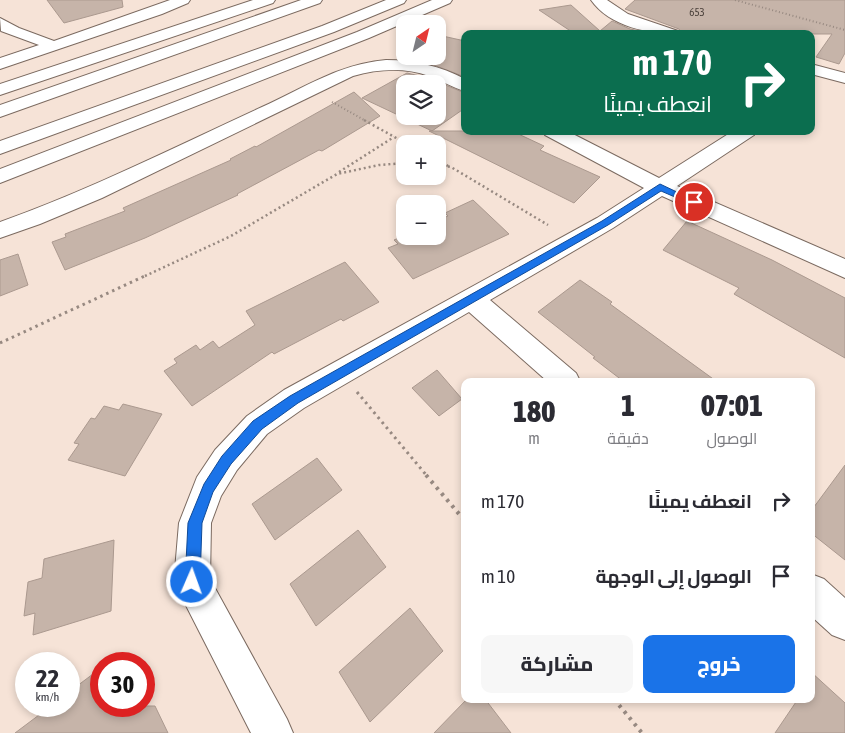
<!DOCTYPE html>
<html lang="ar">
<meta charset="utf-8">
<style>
body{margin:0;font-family:"Asap Condensed",Cairo,sans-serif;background:#f7f7f7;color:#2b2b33;direction:rtl;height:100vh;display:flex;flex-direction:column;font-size:19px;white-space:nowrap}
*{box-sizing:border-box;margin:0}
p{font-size:16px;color:#7c7c81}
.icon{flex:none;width:28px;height:28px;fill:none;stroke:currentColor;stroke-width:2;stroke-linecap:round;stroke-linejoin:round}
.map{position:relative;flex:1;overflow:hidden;direction:ltr}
.panel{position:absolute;left:461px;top:378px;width:354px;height:325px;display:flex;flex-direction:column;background:#fff;border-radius:10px;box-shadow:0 2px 8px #0003;direction:rtl}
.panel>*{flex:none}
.hud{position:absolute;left:461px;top:30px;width:354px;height:105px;border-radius:10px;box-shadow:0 2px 8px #0003;direction:rtl;background:#0b6e4f;color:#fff;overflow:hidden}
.needle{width:32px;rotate:35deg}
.tools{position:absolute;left:396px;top:15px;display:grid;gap:10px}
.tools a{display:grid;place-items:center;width:50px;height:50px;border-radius:10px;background:#fff;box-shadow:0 2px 8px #0003;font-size:25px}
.speed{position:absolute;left:15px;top:652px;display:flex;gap:10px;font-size:25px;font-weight:700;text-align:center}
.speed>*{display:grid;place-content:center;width:65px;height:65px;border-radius:50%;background:#fff;box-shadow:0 2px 8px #0003;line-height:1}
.speed small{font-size:12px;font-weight:400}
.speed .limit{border:8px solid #d22;background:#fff;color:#111}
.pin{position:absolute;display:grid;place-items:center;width:42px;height:42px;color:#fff;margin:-21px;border:2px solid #fff;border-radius:50%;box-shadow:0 1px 5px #0007}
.me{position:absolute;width:55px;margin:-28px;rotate:2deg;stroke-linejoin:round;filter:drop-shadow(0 0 4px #0008)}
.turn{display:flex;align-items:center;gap:18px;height:105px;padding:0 20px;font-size:22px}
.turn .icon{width:65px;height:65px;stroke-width:2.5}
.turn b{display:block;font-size:35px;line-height:42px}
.eta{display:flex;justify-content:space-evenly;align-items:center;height:85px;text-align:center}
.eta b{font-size:30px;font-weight:800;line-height:35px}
.action{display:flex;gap:10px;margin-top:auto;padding:10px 20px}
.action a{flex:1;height:58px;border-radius:10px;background:#1a73e8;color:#fff;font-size:20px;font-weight:800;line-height:58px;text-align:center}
.action a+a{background:#f7f7f7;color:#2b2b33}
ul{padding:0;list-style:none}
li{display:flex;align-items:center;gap:15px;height:75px;padding:0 20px}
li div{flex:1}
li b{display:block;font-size:19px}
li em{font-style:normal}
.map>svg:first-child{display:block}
.building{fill:#c6b4a9;stroke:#ab998f;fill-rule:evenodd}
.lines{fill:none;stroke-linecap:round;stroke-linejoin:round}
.street-casing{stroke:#7b6a60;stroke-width:2}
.secondary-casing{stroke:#7b6a60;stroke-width:2}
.path-far3{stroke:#978981;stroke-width:2;stroke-dasharray:1 2.5;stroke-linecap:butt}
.path-far2{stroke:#978981;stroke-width:2.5;stroke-dasharray:2 3;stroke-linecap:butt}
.path-far1{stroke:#978981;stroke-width:3;stroke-dasharray:2.5 4;stroke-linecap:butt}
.path{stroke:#978981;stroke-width:4;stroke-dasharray:3 5;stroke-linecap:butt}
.street{fill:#fff;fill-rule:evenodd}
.secondary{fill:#fff;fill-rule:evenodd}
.route{fill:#1a73e8;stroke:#114b97}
.labels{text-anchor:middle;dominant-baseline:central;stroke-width:4.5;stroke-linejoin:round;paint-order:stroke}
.number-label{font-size:11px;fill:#4c423c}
</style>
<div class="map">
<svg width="845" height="733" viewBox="0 0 845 733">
<rect width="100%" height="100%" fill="#f6e3d7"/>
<g class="building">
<polygon points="47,0 122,0 123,7 64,23"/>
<polygon points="635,0 845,0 845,53 839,64 816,57 832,34 682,34 679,29 625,9"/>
<polygon points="571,5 600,31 612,21 630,29 652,34 575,34 539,10"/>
<polygon points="438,35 465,41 465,77 426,62 438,56"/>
<path d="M407 73 428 78 465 93V108L432 131 362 98ZM405 84H438V116H405Z"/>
<polygon points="354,92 380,116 322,151 319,150 237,194 238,195 145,238 65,270 52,242 66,237 65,234 125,211 123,208 231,160 230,159 255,146 256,147"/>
<polygon points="429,131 512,131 544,146 540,150 600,177 574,203"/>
<polygon points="473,200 509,234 413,279 388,248 398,244 394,240 405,235 405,236 438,236 438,220 448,216 445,213"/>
<polygon points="687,221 772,260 845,298 845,358 734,294 739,288 663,250"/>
<polygon points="18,254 28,285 0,296 0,260"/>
<polygon points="345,262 379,302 343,321 341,319 274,354 272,352 192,406 164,371 177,363 174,359 196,345 200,350 213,341 219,348 255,325 246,311"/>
<polygon points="580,280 612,302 610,304 716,381 623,381 593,358 595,357 538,312"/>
<polygon points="437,370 462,399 439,416 412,388"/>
<polygon points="123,404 162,414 125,476 68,460 79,444 74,443 91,418 95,419 104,406 119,410"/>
<polygon points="317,458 342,490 275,540 252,504"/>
<polygon points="845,465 845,560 811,533 811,511"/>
<polygon points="358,530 386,567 316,626 290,584"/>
<polygon points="114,540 111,611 33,635 35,613 24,616 28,582 42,578 44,559"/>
<polygon points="410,608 443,651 370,722 339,672"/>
<polygon points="101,668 101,706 155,706 168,733 15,733 51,706 69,706 69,692"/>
<polygon points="811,672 845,703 845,733 775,733 798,699 811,699"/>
<polygon points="467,699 485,699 511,733 434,733"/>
</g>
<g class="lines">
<defs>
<g id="street">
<polygon points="170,0 190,0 188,3 162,14 0,69 0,58 39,45 1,31 0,18 19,28 54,41"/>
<polygon points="253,0 275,0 273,3 0,95 0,84"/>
<polygon points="432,0 452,0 450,3 369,38 0,183 0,169 357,32"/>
<path d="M591 0H607L628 14 678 31 680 34C649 34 610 27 591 0Z"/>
<path d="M386 60C415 60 440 66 465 79V91C453 88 441 80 429 76 405 67 377 69 353 76L102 198 40 224 0 238V222C90 190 175 147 262 107 304 88 339 64 386 60Z"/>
<polygon points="811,64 845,73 845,83 811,74"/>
<polygon points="543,131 567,131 659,178 733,131 756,131 754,135 677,186 845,259 845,278 662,196 613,228 490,300 576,373 580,381 547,381 469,312 304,408 267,434 237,470 221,496 211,523 210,579 287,719 293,733 251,733 174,582 179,523 197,477 215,450 247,416 284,390 597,218 644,188 545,135"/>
<polygon points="811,574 824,579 845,598 845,640 832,635 811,616"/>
</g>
<g id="secondary">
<polygon points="301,0 322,0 320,3 0,117 0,105"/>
<polygon points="386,0 406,0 404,3 334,32 0,154 0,141 322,26"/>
</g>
</defs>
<use href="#street" class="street-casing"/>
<use href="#secondary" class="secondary-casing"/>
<g class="path-far3">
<polyline points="735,0 845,30"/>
<polyline points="332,102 366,121"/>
</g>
<g class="path-far2">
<polyline points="364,120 407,144"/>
<polyline points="438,160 448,166"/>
<polyline points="438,165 451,167 548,225"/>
<polyline points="339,172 394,137"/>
<polyline points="145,276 231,236 337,174 379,165 405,163"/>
</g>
<g class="path-far1">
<polyline points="0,343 147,275"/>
<polyline points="357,392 427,476"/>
</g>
<g class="path">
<polyline points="426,475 465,521"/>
<polyline points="614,699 642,733"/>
</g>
<use href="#street" class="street"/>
<use href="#secondary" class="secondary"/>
</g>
<polygon class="route" points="660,184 698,202 697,204 691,204 661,191 608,225 298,403 262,429 231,464 213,492 202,523 200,582 198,587 192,589 187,587 185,582 188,523 204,484 222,456 253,421 290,396 602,221"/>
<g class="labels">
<g class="number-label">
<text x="697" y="12">653</text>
</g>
</g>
</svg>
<div class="tools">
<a><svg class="needle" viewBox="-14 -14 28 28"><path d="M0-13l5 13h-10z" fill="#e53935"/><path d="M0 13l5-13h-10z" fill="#7c7c81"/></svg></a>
<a><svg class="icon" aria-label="layers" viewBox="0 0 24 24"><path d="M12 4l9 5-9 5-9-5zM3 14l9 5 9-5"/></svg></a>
<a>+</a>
<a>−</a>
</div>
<div class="speed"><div>22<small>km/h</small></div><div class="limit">30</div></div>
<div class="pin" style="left:694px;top:202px;background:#d93025"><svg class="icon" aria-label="arrive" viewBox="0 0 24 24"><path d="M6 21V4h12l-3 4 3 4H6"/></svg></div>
<svg class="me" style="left:192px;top:582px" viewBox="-20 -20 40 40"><circle r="17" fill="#1a73e8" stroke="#fff" stroke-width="3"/><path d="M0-11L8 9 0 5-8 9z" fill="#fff"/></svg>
<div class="hud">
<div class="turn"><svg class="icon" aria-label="right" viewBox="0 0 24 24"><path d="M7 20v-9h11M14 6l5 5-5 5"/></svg><div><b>170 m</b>انعطف يمينًا</div></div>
</div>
<section class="panel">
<div class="eta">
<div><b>07:01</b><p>الوصول</p></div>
<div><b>1</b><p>دقيقة</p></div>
<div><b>180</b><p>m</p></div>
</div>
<ul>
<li><svg class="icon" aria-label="right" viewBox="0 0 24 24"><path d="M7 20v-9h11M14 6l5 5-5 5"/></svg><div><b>انعطف يمينًا</b></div><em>170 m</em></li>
<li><svg class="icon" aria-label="arrive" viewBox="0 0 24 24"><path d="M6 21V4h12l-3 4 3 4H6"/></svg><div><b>الوصول إلى الوجهة</b></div><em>10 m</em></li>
</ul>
<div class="action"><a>خروج</a><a>مشاركة</a></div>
</section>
</div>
